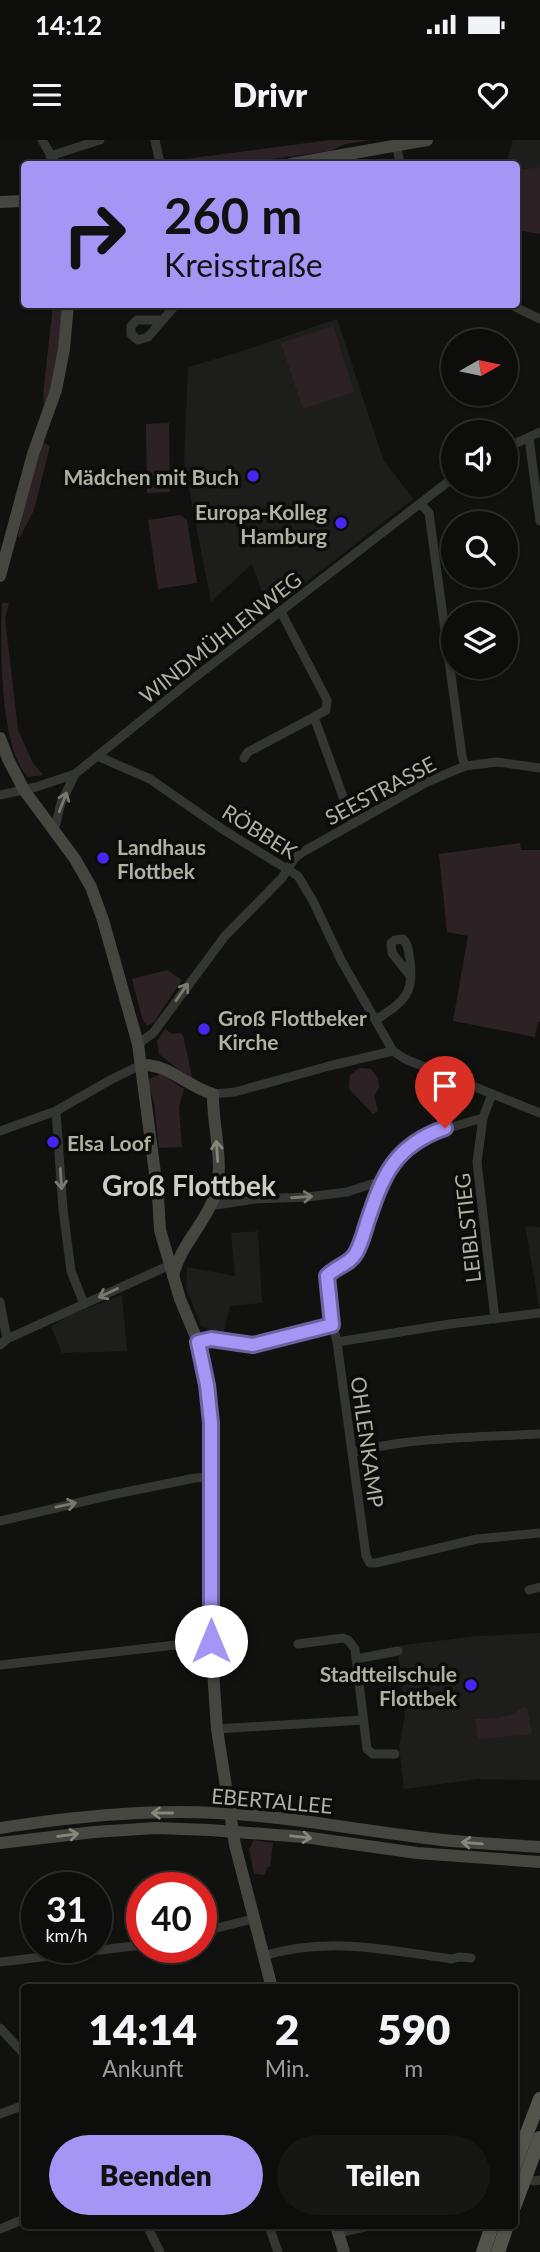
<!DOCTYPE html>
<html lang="de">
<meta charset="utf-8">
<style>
body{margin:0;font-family:Lato,sans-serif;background:#161615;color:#f1f3f6;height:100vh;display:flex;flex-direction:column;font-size:26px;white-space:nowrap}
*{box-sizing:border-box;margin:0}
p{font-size:23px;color:#9a9c9d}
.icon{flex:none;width:38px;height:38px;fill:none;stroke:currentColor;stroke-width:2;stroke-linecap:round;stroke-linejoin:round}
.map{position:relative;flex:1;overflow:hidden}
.details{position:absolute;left:21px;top:1844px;width:497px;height:245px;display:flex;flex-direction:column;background:#0d0d0c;border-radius:7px;box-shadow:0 2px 5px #0004,0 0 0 2px #2d2d2d}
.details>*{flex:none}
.banner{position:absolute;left:21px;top:21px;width:499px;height:147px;border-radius:7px;box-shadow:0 2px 5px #0004,0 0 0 2px #2d2d2d;background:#a596f5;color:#111;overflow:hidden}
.needle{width:46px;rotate:81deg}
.fabs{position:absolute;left:441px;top:189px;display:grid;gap:14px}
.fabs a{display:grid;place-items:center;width:77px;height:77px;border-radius:50%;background:#0d0d0c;box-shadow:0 2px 5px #0004,0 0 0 2px #2d2d2d;font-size:35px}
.speed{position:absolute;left:21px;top:1732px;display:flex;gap:14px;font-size:35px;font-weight:700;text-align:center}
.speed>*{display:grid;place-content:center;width:91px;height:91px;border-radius:50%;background:#0d0d0c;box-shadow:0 2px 5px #0004,0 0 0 2px #2d2d2d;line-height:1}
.speed small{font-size:18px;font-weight:400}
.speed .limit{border:10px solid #d22;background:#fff;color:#111}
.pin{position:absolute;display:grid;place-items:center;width:60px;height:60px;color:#fff;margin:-72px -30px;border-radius:50% 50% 50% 0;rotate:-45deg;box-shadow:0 0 7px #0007}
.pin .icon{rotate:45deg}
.me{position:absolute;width:77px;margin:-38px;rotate:0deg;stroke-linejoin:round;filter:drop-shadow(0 0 5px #0008)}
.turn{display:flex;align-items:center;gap:24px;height:147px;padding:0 28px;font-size:32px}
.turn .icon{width:91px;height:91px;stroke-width:2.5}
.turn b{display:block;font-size:49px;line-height:60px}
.eta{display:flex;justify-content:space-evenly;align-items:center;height:119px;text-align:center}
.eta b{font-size:42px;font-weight:800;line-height:49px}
.primary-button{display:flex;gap:14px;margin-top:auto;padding:14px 28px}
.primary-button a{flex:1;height:80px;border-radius:42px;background:#a596f5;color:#111;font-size:28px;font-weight:800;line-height:80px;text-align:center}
.primary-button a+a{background:#161615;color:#f1f3f6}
.status{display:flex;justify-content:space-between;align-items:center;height:49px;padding:0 35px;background:#0d0d0c;direction:ltr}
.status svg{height:19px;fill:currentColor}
header{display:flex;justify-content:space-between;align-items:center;height:91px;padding:0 28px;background:#0d0d0c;font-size:32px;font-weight:800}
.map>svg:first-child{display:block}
.built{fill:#1d1e1c}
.green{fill:#2c2225}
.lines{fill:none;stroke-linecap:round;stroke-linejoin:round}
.street{stroke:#343631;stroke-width:9}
.secondary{stroke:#44463f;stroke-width:12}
.primary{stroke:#53554d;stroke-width:14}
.oneway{stroke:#787a6f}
.oneway2{stroke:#84877a}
.route-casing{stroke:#6b629f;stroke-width:18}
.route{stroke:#a596f5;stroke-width:12}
.poi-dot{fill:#4925f4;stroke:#0c0c0b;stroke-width:2.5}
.labels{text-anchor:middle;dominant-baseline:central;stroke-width:7;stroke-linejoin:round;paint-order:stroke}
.poi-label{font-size:21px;font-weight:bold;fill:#afb2a1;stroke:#0c0c0b;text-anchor:end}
.street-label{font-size:21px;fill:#afb2a1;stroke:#0c0c0b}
.district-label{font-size:28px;font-weight:bold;fill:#cbcec2;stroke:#0c0c0b}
</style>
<div class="status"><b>14:12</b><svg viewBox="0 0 49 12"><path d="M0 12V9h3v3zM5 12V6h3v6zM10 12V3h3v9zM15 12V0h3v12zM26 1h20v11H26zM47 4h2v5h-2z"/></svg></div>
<header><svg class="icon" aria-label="menu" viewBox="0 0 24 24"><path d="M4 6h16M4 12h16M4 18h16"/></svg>Drivr<svg class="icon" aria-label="heart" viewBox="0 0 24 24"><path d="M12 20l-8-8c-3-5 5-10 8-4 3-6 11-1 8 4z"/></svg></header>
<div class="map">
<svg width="540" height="2112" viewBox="0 0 540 2112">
<rect width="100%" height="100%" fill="#111110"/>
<g class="built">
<polygon points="513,0 540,0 540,27 516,30 516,24 509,24 508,16"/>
<polygon points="337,179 383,319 413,359 269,471 252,424 211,462 184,323 188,227 233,214"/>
<polygon points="525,1086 540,1087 540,1166 539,1166"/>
<polygon points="258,1091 262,1163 230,1166 223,1195 201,1186 186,1148 187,1127 235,1136 231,1093"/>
<polygon points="122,1155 127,1211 62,1213 51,1186 72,1174"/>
<polygon points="540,1493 540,1640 478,1639 404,1649 399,1607 405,1575 397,1506 477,1496"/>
</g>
<g class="green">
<polygon points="330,0 373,0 345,4 330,11 237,24 164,24 163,22"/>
<polygon points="540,27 540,94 516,90 516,30"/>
<path d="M53 165H63C60 198 59 234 44 265L43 254Z"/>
<polygon points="333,186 354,252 303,269 281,203"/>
<polygon points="169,283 170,352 147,353 146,284"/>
<polygon points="43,302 50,306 34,370 20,397 18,397 21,381 20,380 39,308"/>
<polygon points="180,375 187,380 197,443 158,449 148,380"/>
<path d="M2 463H9L5 478 18 590 33 623 43 635 28 637C0 610 0 504 2 463Z"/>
<polygon points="520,703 521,710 540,710 540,882 538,882 535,897 453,881 468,796 447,792 439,714"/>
<polygon points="167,830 182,840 154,882 147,886 142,878 132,839"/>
<polygon points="165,889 172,894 180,893 183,895 192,937 179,930 159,914 157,901"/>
<polygon points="359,928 371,929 378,938 379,948 374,956 378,971 373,974 349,949 350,935"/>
<polygon points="161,934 184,949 179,967 182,1007 159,1008 154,963 147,940"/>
<polygon points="523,1567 527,1568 532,1594 478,1599 475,1579 497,1578 514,1574"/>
<polygon points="254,1700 273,1703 270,1727 267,1727 265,1735 254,1734 249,1709"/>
</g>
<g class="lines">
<g class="street">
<polyline points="42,0 56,24"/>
<polyline points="155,0 160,24"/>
<polyline points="396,2 400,24"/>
<polyline points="50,16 100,0"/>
<polyline points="509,164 540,179"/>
<polyline points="162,180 137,180 131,186 131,194 138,200 148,197 173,168 175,164"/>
<polyline points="529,298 540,381"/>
<polyline points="506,308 540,292"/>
<polyline points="421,364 429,373 462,616 465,626"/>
<polyline points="281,472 327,560 326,570 314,577 353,684"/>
<polyline points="97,616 150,639 222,689 298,736 313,761 341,820 393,911 405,919 540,973"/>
<polyline points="244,618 248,612 314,577"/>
<polyline points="0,655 36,647 75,634 189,542 453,338"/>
<polyline points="54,691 61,663 75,634"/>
<path d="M376 880C402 862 415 856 410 820 408 812 409 805 403 799L395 800 391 803 392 813 411 837"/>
<polyline points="138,904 153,893 225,796 282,738 294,719 301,713 427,642 465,626 497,622 540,628"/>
<polyline points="213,954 235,952 329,926 393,911"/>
<polyline points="492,954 483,978 477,1022 495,1179"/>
<polyline points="56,971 63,1069 71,1131 84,1164"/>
<polyline points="0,991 56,971 112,939 141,925"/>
<polyline points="210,1066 255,1059 307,1057 347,1052 381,1041 395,1020 431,993 483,978"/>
<polyline points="0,1162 7,1199"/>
<polyline points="333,1185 337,1202 366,1416 370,1423 376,1423 477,1399 540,1393"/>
<polyline points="198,1202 211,1199 253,1205 333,1185 326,1137 329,1133 355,1116 381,1041"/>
<polyline points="337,1202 450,1184 540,1173"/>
<polyline points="0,1205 7,1199 170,1125"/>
<path d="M352 1313C408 1297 482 1297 540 1294"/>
<polyline points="0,1381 111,1355 195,1338 211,1337"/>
<polyline points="529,1450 540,1447"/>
<polyline points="298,1504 343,1498 348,1500 355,1509 367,1609 373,1614 395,1614"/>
<polyline points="356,1519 398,1511"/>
<polyline points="0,1525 211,1501"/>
<polyline points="217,1589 363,1580"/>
<polyline points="201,1792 253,1779"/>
<path d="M263 1816C329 1796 386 1810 452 1819L459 1817 471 1818"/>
<polyline points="0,1822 142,1805"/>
<polyline points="0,1888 24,1914"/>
<polyline points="0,1974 24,1965"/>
<polyline points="526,2038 534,2041 540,2040"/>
<polyline points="147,2086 160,2112"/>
<polyline points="269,2086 278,2112"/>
<polyline points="0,2089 24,2079"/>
<polyline points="338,2093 369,2086"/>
</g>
<g class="secondary">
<polyline points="291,24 427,0"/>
<polyline points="0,62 24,61"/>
<polyline points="0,436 33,314 56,250 64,209 68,164"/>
<polyline points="0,598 8,619 24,650 75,719 91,747 103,780 138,904 158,1056 160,1090 180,1159 198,1202 207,1245 211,1283 211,1501 217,1589 235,1705 272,1848"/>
<path d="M141 925C167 923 188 947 213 954 212 987 226 1026 214 1058 203 1086 180 1106 173 1136"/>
<path d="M0 1688C72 1677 145 1669 217 1673 285 1676 351 1689 418 1697 458 1703 499 1704 540 1707"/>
<polyline points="0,1703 94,1692 156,1688 209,1690 304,1697 417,1713 540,1722"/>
<polyline points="336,2086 344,2112"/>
</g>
<g class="primary">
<polyline points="514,2027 540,1959"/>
<polyline points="514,2067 540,1998"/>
<polyline points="483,2112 492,2086"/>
<polyline points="498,2112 507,2086"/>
</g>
</g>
<defs><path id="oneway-shaft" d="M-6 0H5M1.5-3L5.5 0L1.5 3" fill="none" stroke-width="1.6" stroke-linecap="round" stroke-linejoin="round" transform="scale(1.75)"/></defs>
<g class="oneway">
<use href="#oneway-shaft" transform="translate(63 662) rotate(-69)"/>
<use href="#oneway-shaft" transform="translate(182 852) rotate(-55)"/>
<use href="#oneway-shaft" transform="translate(61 1039) rotate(86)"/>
<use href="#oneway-shaft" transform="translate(302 1057) rotate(-4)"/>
<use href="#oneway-shaft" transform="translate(108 1153) rotate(155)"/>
<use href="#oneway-shaft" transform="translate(66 1365) rotate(-12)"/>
</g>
<g class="oneway2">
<use href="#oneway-shaft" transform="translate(217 1011) rotate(-94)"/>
<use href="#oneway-shaft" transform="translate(162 1673) rotate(180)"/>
<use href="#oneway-shaft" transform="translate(68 1695) rotate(-7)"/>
<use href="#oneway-shaft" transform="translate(301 1697) rotate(6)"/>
<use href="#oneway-shaft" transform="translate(472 1703) rotate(-175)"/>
</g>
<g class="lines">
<defs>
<path id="route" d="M211 1501V1283L207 1245 198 1202 211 1199 253 1205 332 1185 327 1136C335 1127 350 1124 356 1113 361 1104 364 1093 367 1083 383 1035 394 1006 445 988"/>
</defs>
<use href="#route" class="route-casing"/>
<use href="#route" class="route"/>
</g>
<g class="poi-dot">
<circle cx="253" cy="336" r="7"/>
<circle cx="341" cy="383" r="7"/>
<circle cx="103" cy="718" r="7"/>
<circle cx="204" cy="889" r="7"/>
<circle cx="53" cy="1002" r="7"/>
<circle cx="471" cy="1545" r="7"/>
</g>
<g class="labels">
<g class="poi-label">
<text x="239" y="336">Mädchen mit Buch</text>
<text x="327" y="371">Europa-Kolleg<tspan x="327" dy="24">Hamburg</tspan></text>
<text x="117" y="706" text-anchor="start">Landhaus<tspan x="117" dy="24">Flottbek</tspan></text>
<text x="218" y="877" text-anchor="start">Groß Flottbeker<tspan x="218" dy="24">Kirche</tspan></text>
<text x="67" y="1002" text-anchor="start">Elsa Loof</text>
<text x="457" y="1533">Stadtteilschule<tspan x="457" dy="24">Flottbek</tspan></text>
</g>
<g class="street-label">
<text transform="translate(220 497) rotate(-38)">WINDMÜHLENWEG</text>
<text transform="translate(380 650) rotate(-28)">SEESTRASSE</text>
<text transform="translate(260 691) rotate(32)">RÖBBEK</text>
<text transform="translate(467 1088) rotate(-96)">LEIBLSTIEG</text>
<text transform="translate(368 1302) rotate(82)">OHLENKAMP</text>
<text transform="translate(272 1660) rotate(5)">EBERTALLEE</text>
</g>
<g class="district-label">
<text x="189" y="1045">Groß Flottbek</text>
</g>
</g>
</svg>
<div class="fabs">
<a><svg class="needle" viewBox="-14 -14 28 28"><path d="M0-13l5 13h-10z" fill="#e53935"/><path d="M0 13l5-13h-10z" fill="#9a9c9d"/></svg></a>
<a><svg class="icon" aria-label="sound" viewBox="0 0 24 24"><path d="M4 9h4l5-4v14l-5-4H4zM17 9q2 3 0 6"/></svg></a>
<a><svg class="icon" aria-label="search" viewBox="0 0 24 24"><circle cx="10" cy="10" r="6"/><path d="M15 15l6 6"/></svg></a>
<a><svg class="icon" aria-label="layers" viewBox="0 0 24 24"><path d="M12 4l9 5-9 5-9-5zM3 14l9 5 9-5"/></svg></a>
</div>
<div class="speed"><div>31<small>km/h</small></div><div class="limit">40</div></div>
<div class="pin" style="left:445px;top:988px;background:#d93025"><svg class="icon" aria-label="arrive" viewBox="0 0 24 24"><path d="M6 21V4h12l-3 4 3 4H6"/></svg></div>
<svg class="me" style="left:211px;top:1501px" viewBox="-20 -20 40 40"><circle r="19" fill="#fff"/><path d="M0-13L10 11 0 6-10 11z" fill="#a596f5"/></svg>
<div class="banner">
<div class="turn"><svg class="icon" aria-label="right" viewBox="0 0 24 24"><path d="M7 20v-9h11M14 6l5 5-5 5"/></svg><div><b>260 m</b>Kreisstraße</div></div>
</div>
<section class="details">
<div class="eta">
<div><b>14:14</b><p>Ankunft</p></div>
<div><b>2</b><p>Min.</p></div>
<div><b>590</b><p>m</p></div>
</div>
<div class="primary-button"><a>Beenden</a><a>Teilen</a></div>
</section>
</div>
